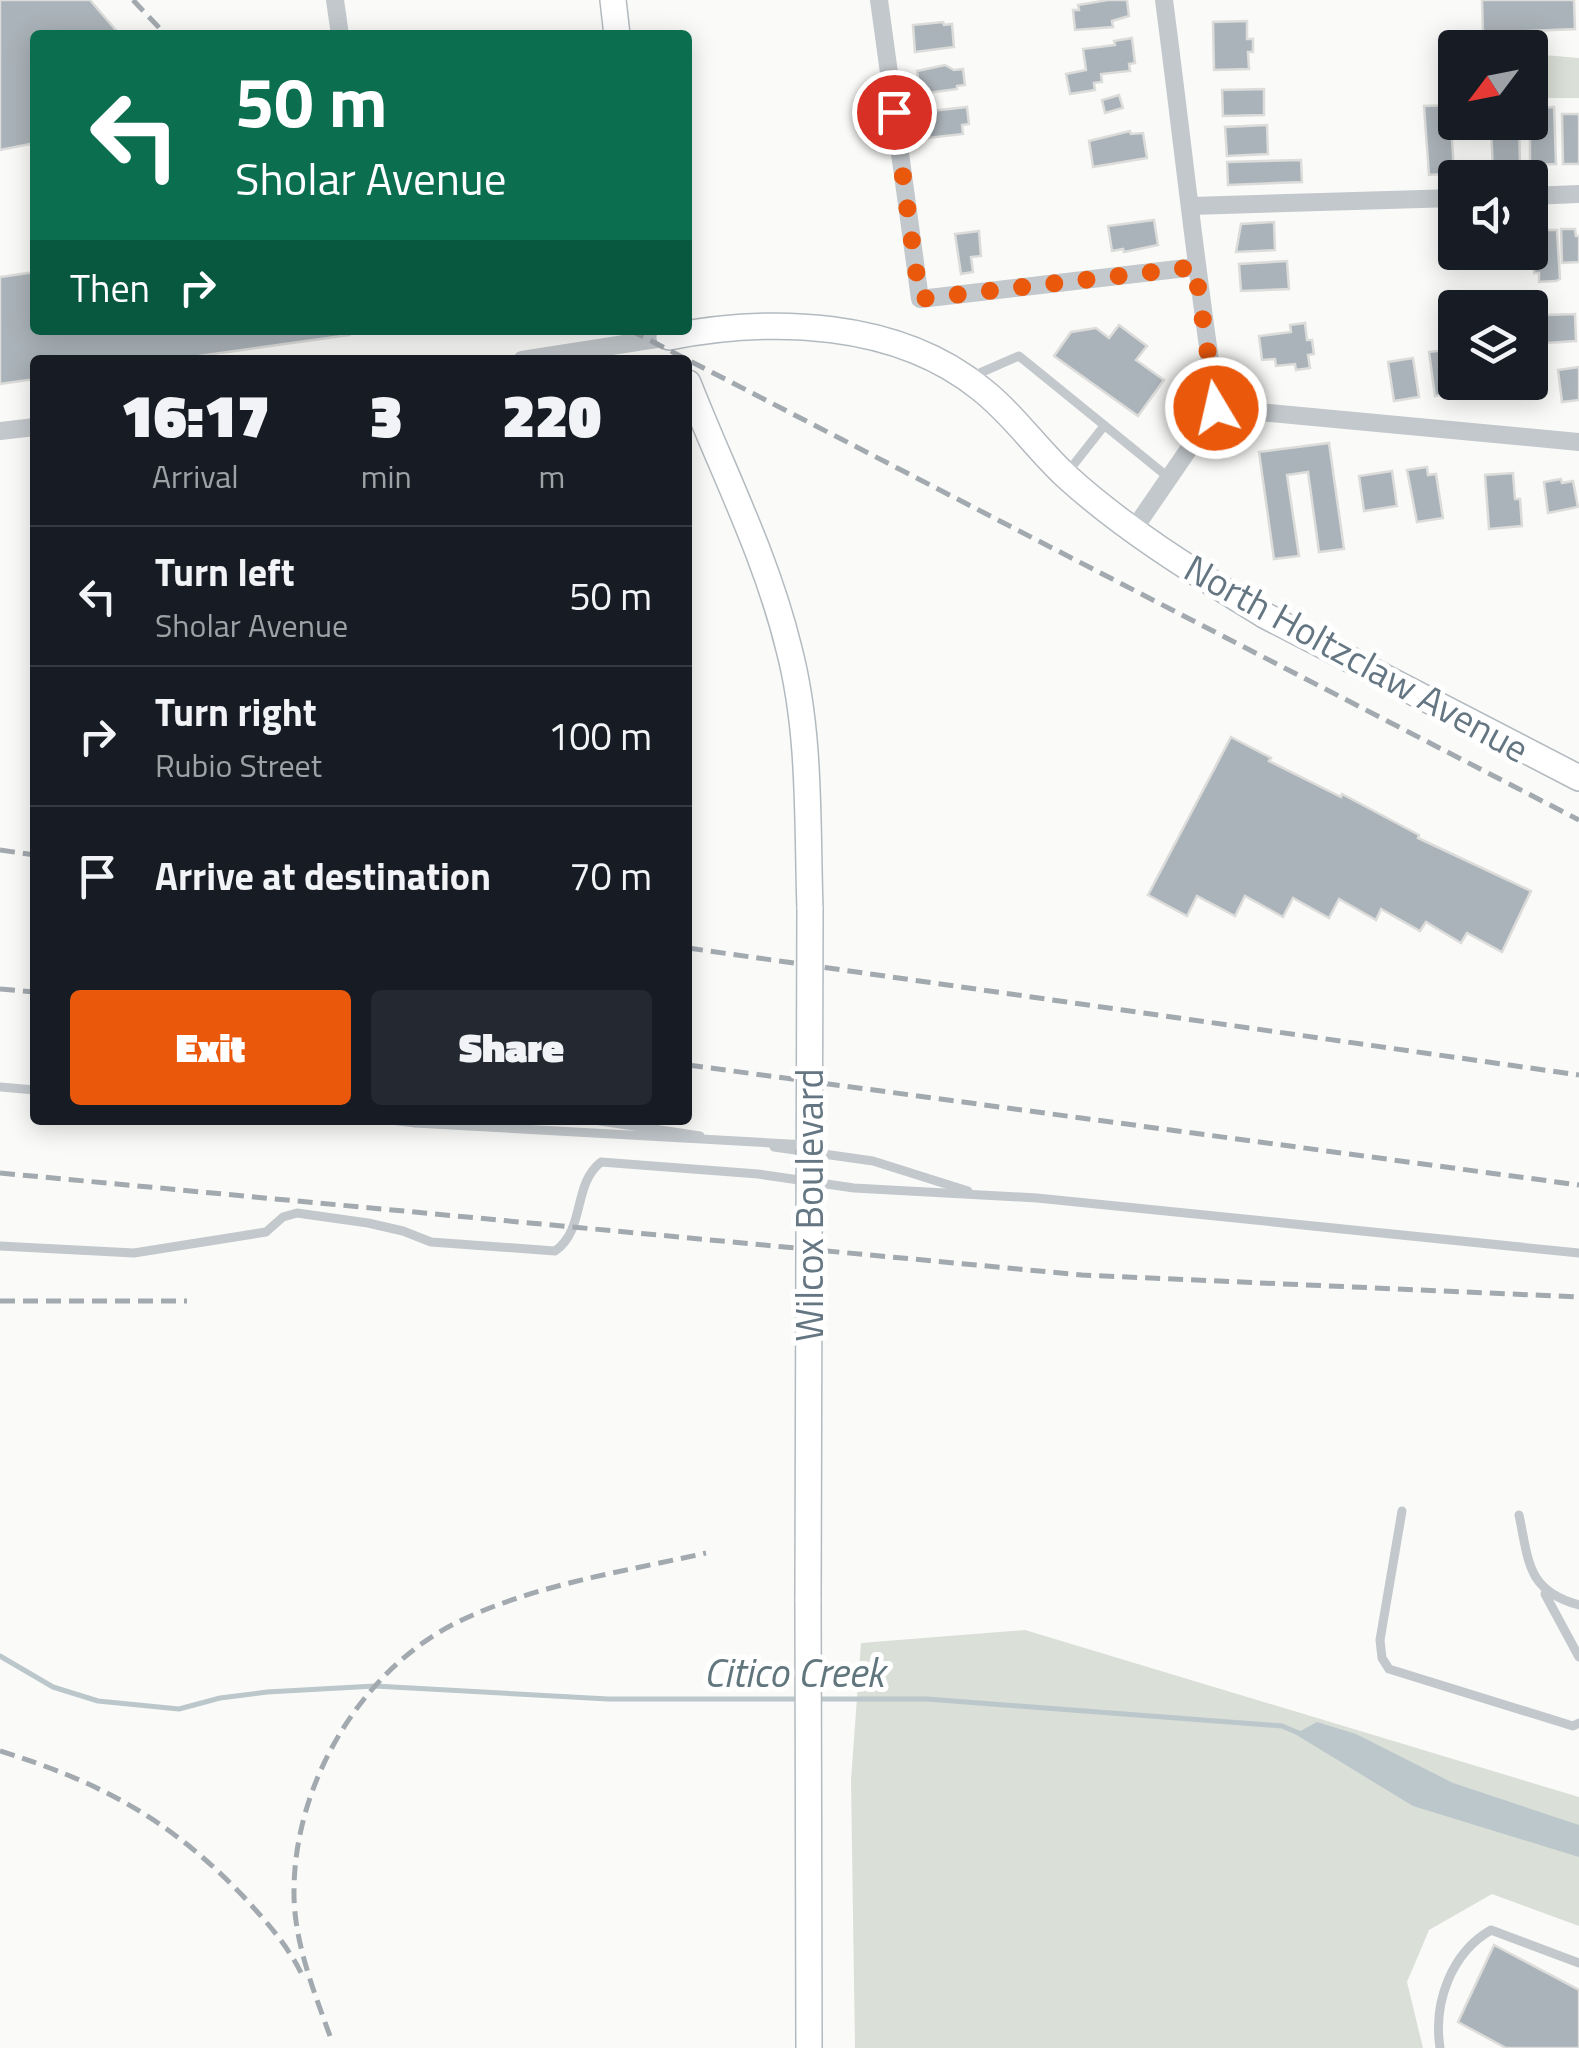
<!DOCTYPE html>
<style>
body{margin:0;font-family:"Titillium Web",sans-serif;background:#242831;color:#f1f3f6;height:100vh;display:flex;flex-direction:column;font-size:38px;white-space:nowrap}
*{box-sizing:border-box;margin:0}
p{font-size:32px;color:#9ea1a6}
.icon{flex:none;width:55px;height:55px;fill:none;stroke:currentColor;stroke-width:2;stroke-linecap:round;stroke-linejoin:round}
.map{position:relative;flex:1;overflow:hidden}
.sheet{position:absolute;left:30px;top:355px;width:662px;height:770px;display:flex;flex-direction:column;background:#171b24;border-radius:10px;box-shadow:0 5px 25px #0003}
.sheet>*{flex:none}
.banner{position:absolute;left:30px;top:30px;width:662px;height:305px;border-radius:10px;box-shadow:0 5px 25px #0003;background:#0b6e4f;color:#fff;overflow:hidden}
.needle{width:65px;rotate:238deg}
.fabs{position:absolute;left:1438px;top:30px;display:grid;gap:20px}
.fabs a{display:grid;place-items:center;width:110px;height:110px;border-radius:10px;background:#171b24;box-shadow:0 5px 25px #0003;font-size:50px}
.pin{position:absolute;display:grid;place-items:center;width:85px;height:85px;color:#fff;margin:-42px;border:5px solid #fff;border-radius:50%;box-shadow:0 2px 10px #0007}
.me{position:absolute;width:110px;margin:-55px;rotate:351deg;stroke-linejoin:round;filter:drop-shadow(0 0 8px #0008)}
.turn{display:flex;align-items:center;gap:35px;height:210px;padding:0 40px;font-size:45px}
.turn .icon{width:130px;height:130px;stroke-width:2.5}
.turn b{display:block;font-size:70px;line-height:85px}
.then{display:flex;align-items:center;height:95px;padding:0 40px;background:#0003;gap:20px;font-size:38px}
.eta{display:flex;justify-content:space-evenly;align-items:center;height:170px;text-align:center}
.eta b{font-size:60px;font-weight:800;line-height:70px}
.primary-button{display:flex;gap:20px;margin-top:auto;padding:20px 40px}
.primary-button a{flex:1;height:115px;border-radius:10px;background:#ea580c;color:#fff;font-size:40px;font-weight:800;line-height:115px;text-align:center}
.primary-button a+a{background:#242831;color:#f1f3f6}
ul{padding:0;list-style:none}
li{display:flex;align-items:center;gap:30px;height:140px;padding:0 40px;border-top:2px solid #363941}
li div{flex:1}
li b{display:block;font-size:38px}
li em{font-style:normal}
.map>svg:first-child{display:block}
.green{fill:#dadfd7}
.water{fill:#bbc7cb}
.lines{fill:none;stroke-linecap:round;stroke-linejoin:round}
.stream{stroke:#bbc7cb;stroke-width:5}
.building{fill:#aab3b9;stroke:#dcdcda;stroke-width:2.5}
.secondary-casing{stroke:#b3babf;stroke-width:28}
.service{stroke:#c3c8cc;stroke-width:9}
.minor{stroke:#c3c8cc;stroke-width:18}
.secondary{stroke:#fff;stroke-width:25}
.rail{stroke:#a2aab0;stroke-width:5;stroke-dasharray:15 8;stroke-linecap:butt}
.secondary-bridge-casing{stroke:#b3babf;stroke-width:28;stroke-linecap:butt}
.service-bridge{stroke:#c3c8cc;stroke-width:9}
.secondary-bridge{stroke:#fff;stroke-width:25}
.route{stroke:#ea580c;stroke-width:18;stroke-dasharray:0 32.4}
.labels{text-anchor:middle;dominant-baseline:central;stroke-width:10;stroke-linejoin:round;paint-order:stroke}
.street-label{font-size:38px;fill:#657683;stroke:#fff}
.water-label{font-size:40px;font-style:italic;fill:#60757c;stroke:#fff}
</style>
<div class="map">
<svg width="1579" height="2048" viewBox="0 0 1579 2048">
<rect width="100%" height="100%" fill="#fafaf8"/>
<g class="green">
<polygon points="1532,54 1579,58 1579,98 1535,98"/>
<polygon points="1025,1630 1579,1797 1579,1926 1492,1894 1429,1930 1407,1982 1423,2048 855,2048 851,1780 861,1643"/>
</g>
<polygon class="water" points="1317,1722 1356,1734 1453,1783 1579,1825 1579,1857 1413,1806 1295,1734"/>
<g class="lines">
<g class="stream">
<polyline points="0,1656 53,1687 98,1701 179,1709 220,1698 267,1692 375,1686 608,1699 799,1699"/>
<polyline points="815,1699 927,1699 1282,1726 1301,1734"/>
</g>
</g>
<g class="building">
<polygon points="0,0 90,0 120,35 35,35 35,143 0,150"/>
<polygon points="1108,0 1127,0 1129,16 1112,21 1113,27 1075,30 1073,10 1079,10 1078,5"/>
<polygon points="1482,0 1574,0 1575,29 1483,33"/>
<polygon points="1247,21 1247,39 1253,39 1253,52 1248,52 1249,69 1214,70 1213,22"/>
<polygon points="943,22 944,25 952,24 954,47 915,52 913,25"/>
<polygon points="1132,38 1135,63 1129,64 1130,71 1101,74 1102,82 1094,83 1095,90 1070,94 1066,74 1086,70 1083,49 1115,45 1114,41"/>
<polygon points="945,65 954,70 963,69 965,85 957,86 957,89 920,94 917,71"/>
<polygon points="1264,89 1264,115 1223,116 1222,90"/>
<polygon points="1119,95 1123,108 1105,113 1102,100"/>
<polygon points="1450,105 1454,173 1429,175 1424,106"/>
<polygon points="967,107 969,124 962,125 963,134 928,138 922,112"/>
<polygon points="1554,107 1556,164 1530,165 1530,108"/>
<polygon points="1562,114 1579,114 1579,164 1563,164"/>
<polygon points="1267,125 1268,154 1227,156 1225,127"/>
<polygon points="1519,126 1520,162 1526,162 1526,177 1519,177 1518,171 1493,172 1491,127"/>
<polygon points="1130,131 1131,134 1143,133 1147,158 1093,167 1089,141"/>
<polygon points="1301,160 1302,182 1228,185 1227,162"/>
<polygon points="1154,220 1158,245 1124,252 1123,249 1112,251 1108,226"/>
<polygon points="1274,222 1275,250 1236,252 1241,224"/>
<polygon points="1561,229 1575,229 1576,236 1579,236 1579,262 1562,263"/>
<polygon points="1538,230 1557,230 1560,279 1556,281 1539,282 1539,273 1534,273 1532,237 1538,237"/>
<polygon points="979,231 981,256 971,257 973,272 961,274 955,234"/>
<polygon points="1287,261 1289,289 1241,291 1239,264"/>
<polygon points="35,272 35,330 346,330 349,335 171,360 35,360 35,379 0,384 0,277"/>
<polygon points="1575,314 1576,341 1547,343 1546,315"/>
<polygon points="1305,323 1307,340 1312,340 1314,354 1308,355 1310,368 1296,370 1295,364 1276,366 1275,359 1262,360 1259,336 1291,332 1290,325"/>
<polygon points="1119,325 1147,346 1136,360 1164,380 1138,416 1054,356 1071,332 1096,328 1109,338"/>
<polygon points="1453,349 1458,392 1435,396 1429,352"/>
<polygon points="1542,355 1545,381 1535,383 1535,388 1516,385 1516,382 1530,382 1530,357"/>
<polygon points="1413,358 1419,397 1394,401 1388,362"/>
<polygon points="1579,367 1579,400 1562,402 1558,370"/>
<polygon points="1329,443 1344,549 1319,552 1308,472 1287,475 1299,556 1274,559 1259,452"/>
<polygon points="1427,467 1428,475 1436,474 1443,518 1417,522 1407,470"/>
<polygon points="1392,471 1397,506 1364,511 1359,476"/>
<polygon points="1513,473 1515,499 1520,499 1522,526 1489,529 1485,475"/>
<polygon points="1561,479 1562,483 1573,481 1578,507 1548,513 1544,482"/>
<polygon points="1231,737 1271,758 1269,761 1341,797 1342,794 1419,835 1418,838 1531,891 1502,952 1467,933 1461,943 1426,922 1420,931 1381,909 1376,920 1339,899 1329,918 1293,898 1283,917 1245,896 1235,916 1197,896 1187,916 1148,895"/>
<polygon points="1494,1945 1579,1990 1579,2048 1506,2048 1458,2022"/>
</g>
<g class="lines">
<defs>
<g id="secondary">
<polyline points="613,0 617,35"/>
<path d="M669 337C771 317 896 320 981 389 1013 414 1036 448 1066 476 1125 530 1196 573 1264 615L1579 778"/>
<path d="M688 383C723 472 766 555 789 649 811 733 807 823 810 909"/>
<polyline points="808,1599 809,2048"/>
</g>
</defs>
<use href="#secondary" class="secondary-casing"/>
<g class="service">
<polyline points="973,376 1019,356 1168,477"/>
<polyline points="1067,473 1104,426"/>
<polyline points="0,1087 35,1090"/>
<polyline points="391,1120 415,1123"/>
<polyline points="594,1120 700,1136"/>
<polyline points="774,1147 873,1161 968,1191"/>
<path d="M0 1246 134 1253 266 1232 283 1217 297 1213 368 1223 403 1231 431 1242 555 1251C586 1229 572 1185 601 1162L758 1174 854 1188 1037 1198 1579 1253"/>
<polyline points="1402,1511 1380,1640 1382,1658 1389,1669 1573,1726 1579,1723"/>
<path d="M1519 1515C1529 1562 1527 1591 1579 1605"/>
<polyline points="1545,1594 1579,1657"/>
<path d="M1440 2048C1433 2003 1451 1953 1491 1930L1579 1963"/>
</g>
<g class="minor">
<polyline points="335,0 340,35"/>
<polyline points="879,0 920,299 1195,267"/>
<polyline points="1530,196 1579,194"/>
<polyline points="1191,206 1455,198"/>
<polyline points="522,360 669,337"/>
<polyline points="1217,408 1579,442"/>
<polyline points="0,431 35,427"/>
<path d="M1134 529 1217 408C1196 273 1182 136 1164 0"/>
</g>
<use href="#secondary" class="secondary"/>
<g class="rail">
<polyline points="133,0 166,35"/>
<polyline points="630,330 1579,820"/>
<polyline points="0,850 35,855"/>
<polyline points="688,948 1579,1075"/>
<polyline points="0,989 35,992"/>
<polyline points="688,1065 1579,1185"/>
<polyline points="0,1173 1082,1275 1579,1297"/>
<polyline points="0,1301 187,1301"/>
<path d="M0 1751C100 1782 169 1819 242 1895 264 1919 288 1945 302 1975"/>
<path d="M330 2036C313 1989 293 1939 294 1889 295 1780 364 1665 464 1619 539 1584 626 1571 706 1553"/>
</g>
<defs>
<polyline id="secondary-bridge" points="808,1599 810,909"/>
</defs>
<use href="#secondary-bridge" class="secondary-bridge-casing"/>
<polyline class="service-bridge" points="415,1123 807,1145"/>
<use href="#secondary-bridge" class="secondary-bridge"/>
</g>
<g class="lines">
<polyline class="route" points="894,112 920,299 1195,267 1216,408"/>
</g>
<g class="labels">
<g class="street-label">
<text transform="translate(1357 658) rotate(29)">North Holtzclaw Avenue</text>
<text transform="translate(809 1205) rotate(-90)">Wilcox Boulevard</text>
</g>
<g class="water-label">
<text x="794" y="1672">Citico Creek</text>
</g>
</g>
</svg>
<div class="fabs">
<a><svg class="needle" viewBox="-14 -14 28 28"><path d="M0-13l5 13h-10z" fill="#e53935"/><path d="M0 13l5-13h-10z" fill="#9ea1a6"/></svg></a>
<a><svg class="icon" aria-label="sound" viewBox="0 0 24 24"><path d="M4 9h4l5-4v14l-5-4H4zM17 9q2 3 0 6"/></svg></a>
<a><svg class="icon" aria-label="layers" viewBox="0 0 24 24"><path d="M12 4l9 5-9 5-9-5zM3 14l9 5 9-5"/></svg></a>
</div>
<div class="pin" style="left:894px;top:112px;background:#d93025"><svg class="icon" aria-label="arrive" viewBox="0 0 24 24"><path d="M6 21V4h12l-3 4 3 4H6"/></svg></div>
<svg class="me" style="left:1216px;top:408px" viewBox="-20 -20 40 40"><circle r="17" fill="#ea580c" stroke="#fff" stroke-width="3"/><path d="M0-11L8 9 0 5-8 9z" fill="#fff"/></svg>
<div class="banner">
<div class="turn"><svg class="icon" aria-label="left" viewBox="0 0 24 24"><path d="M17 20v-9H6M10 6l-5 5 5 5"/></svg><div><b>50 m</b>Sholar Avenue</div></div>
<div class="then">Then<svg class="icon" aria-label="right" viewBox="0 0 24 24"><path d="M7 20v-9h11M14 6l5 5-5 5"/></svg></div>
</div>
<section class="sheet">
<div class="eta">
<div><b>16:17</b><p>Arrival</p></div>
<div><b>3</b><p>min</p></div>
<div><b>220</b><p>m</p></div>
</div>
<ul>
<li><svg class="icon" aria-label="left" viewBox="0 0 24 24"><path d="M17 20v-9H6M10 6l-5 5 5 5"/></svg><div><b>Turn left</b><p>Sholar Avenue</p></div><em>50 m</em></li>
<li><svg class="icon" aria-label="right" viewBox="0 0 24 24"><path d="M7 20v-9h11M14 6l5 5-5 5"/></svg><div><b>Turn right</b><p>Rubio Street</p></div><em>100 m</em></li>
<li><svg class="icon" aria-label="arrive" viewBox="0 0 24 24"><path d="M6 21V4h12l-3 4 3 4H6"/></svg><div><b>Arrive at destination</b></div><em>70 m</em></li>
</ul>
<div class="primary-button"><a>Exit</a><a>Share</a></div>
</section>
</div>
